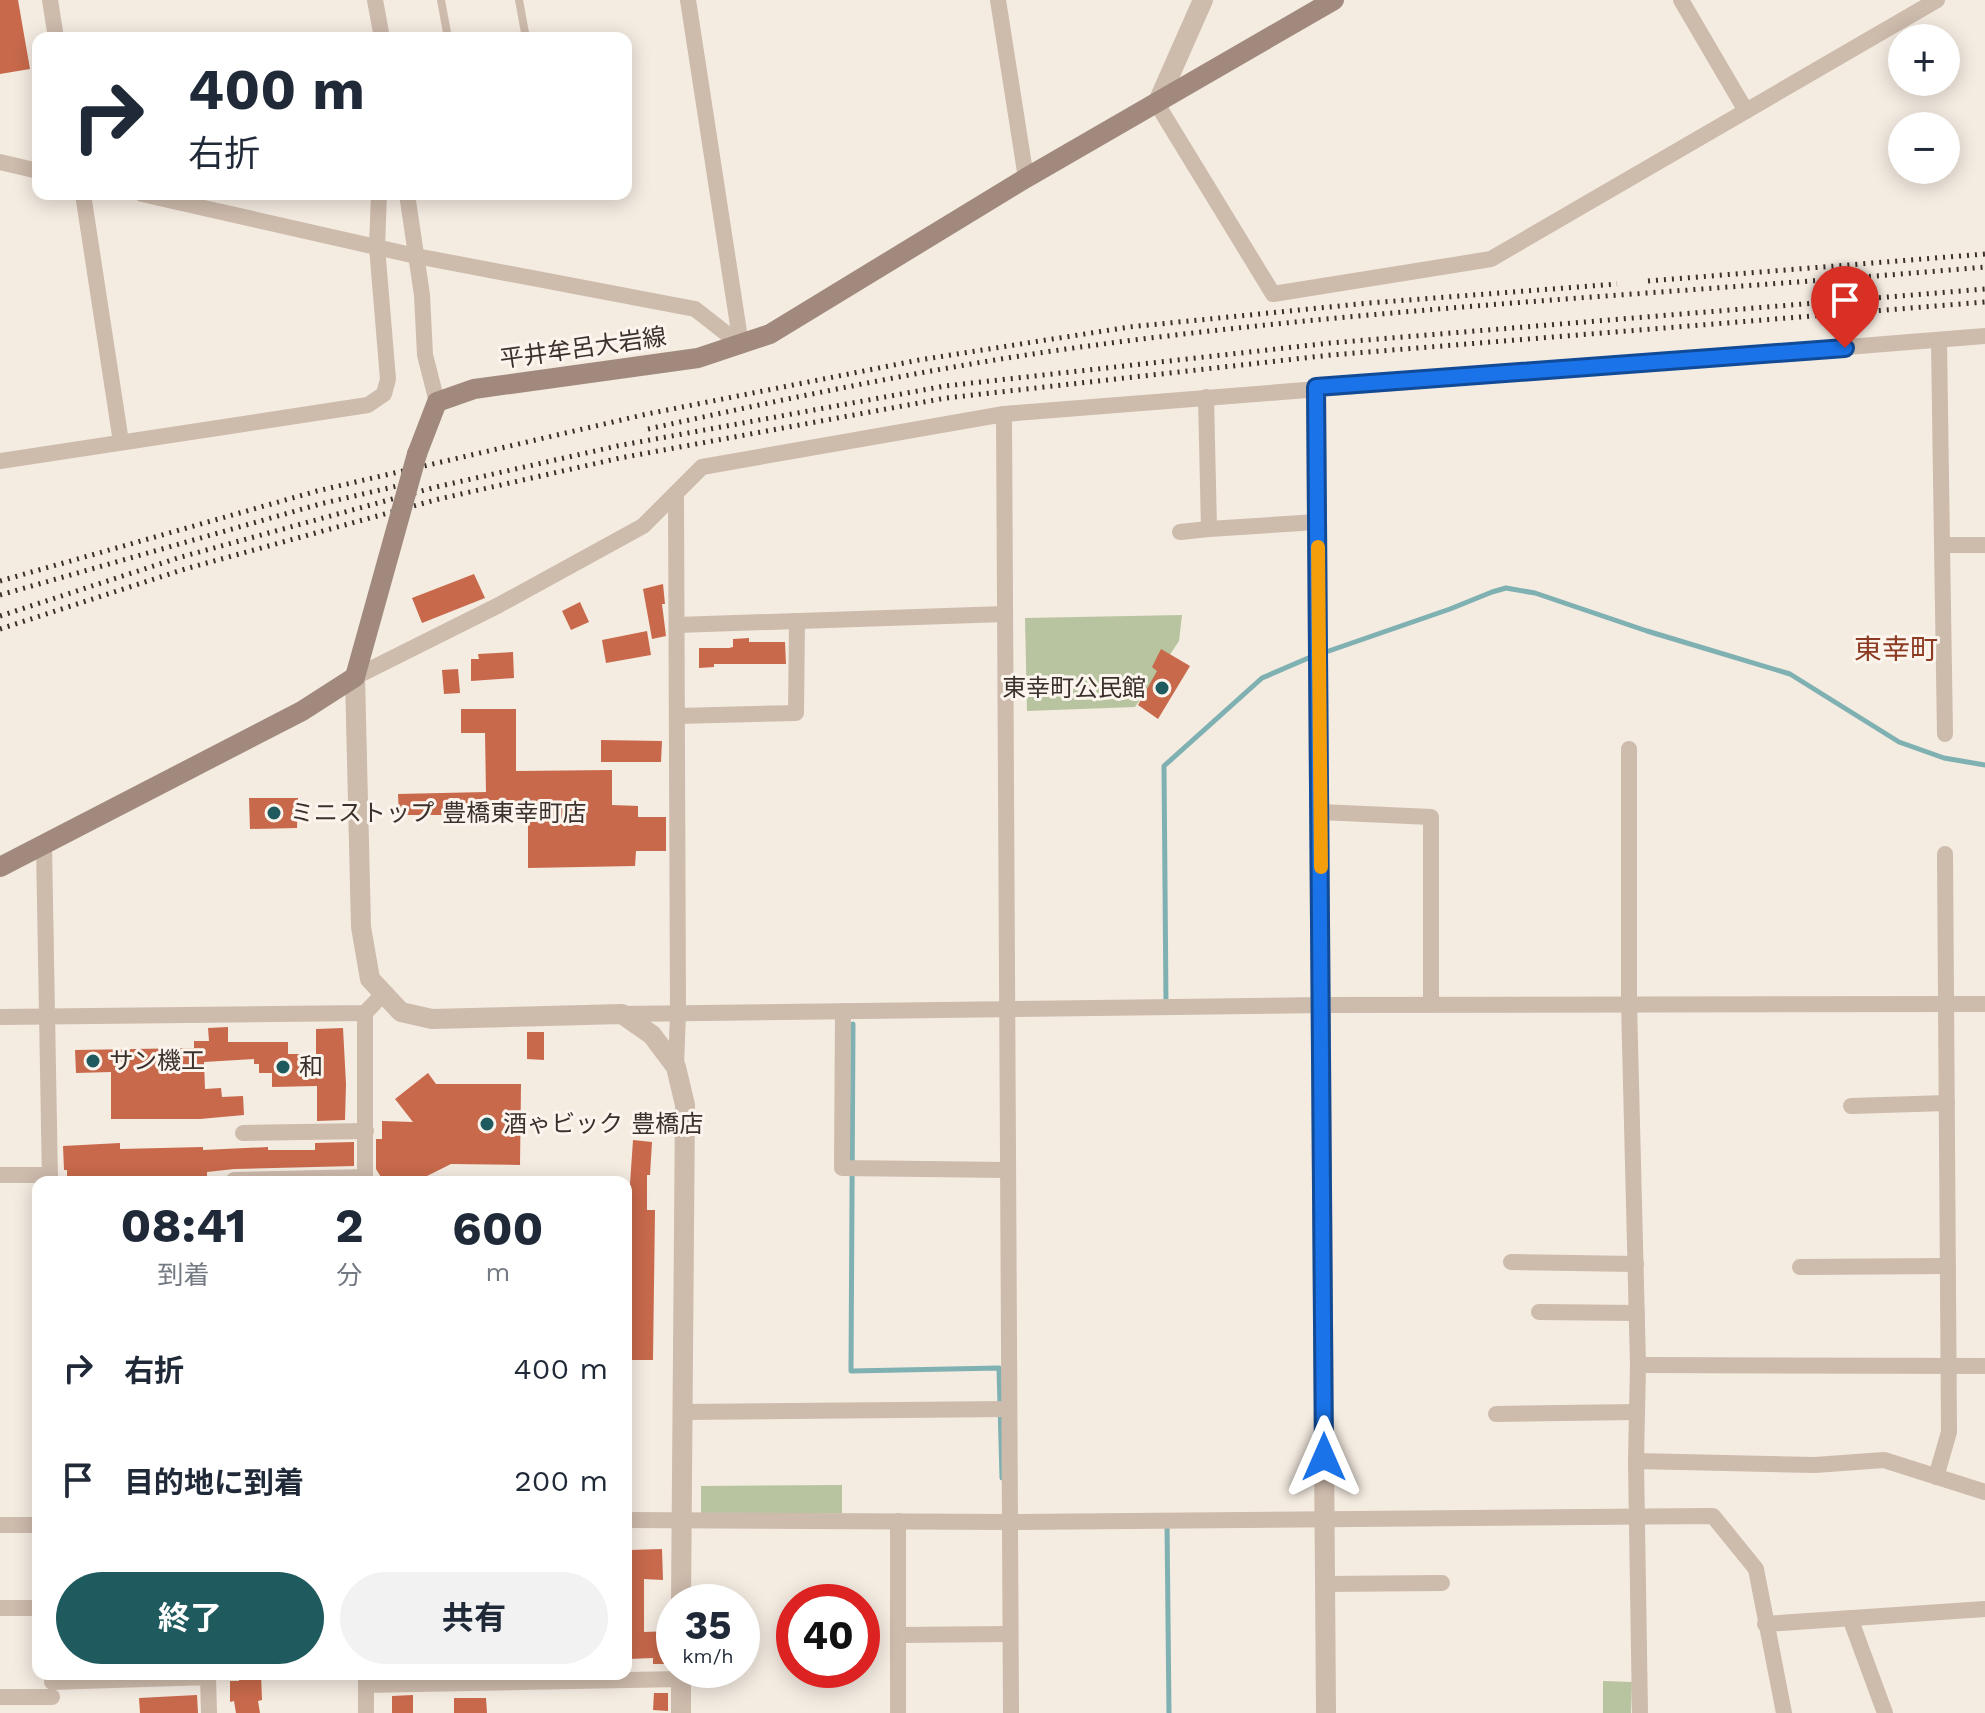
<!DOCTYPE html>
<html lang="ja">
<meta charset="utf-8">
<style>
body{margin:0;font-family:"Work Sans","Noto Sans JP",sans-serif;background:#f2f2f3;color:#1f2937;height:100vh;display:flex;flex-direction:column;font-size:30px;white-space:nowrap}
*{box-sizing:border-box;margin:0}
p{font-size:26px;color:#747a83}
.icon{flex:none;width:44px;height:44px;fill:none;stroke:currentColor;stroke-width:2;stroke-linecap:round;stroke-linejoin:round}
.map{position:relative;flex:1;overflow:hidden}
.details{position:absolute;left:32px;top:1176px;width:600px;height:504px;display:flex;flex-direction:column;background:#fff;border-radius:16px;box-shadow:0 4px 20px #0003}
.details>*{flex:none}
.top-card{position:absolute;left:32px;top:32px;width:600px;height:168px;border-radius:16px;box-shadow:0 4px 20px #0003;background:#fff;color:#1f2937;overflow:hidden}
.controls{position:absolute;left:1888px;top:24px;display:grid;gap:16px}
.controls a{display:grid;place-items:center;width:72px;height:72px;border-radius:50%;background:#fff;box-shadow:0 4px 20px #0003;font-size:40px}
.speed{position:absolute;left:656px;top:1584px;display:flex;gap:16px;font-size:40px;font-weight:700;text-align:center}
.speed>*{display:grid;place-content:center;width:104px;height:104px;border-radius:50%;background:#fff;box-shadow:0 4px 20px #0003;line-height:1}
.speed small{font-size:20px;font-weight:400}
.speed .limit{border:12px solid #d22;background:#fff;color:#111}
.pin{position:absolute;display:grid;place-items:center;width:68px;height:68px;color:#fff;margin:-82px -34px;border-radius:50% 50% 50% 0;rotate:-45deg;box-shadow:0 0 8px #0007}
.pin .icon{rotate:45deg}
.me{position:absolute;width:88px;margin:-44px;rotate:0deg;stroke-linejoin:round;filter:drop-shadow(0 0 6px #0008)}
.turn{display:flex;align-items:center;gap:28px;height:168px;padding:0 24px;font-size:36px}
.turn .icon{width:104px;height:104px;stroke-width:2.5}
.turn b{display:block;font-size:56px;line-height:68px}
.eta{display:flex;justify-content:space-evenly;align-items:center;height:136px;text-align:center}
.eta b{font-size:48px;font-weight:700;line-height:56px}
.button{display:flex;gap:16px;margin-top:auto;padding:16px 24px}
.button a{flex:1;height:92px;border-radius:48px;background:#1f5a5e;color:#fff;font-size:32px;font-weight:700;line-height:92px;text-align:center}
.button a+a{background:#f2f2f3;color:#1f2937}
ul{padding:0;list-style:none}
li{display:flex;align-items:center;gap:24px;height:112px;padding:0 24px}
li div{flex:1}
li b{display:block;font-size:30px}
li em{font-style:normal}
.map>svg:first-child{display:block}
.green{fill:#b8c4a0}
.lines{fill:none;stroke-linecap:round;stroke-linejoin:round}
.stream{stroke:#7fb0b2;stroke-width:5}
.building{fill:#c8694b}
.service{stroke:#cdbbac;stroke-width:8}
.minor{stroke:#cdbbac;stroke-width:16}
.tertiary{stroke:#cdbbac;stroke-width:20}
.secondary{stroke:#a18a7d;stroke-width:20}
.rail{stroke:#3b302b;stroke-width:5;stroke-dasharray:2 6;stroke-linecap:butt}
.secondary-bridge{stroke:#a18a7d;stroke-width:20}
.route-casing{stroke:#114b97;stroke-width:20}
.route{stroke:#1a73e8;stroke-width:14}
.slow{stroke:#f59e0b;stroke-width:14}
.poi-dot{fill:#1f5a5e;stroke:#fbf5ee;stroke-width:3}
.labels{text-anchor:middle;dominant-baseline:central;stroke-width:6;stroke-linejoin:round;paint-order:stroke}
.street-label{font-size:24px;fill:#3b302b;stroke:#fbf5ee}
.poi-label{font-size:24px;fill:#3b302b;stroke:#fbf5ee;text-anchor:start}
.quarter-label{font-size:28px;fill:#8c3b22;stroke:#fbf5ee}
</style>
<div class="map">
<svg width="1985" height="1713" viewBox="0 0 1985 1713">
<rect width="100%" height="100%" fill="#f4ebe1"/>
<g class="green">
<polygon points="1182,615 1179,641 1135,707 1027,711 1025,618"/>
<polygon points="842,1485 842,1513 701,1514 701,1486"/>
<polygon points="1603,1681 1632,1682 1631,1713 1603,1713"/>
</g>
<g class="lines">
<g class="stream">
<polyline points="1323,653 1450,609 1492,592 1506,588 1535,593 1647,631 1790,674 1899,742 1944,758 1985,765"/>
<polyline points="1166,1004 1164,766 1262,678 1313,656"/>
<polyline points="853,1024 851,1371 999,1368 1002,1478"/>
<polyline points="1167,1522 1169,1713"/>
</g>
</g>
<g class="building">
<polygon points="0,0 18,0 30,69 0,74"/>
<polygon points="474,574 485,598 422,623 412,598"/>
<polygon points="663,584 665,604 662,604 666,636 652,639 643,589"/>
<polygon points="580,602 589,622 571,630 562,611"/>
<polygon points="647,631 651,655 606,663 602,640"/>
<polygon points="749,638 749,642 785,642 786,664 714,664 714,667 699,668 699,648 729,648 733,647 733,639"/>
<polygon points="1161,649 1190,666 1158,719 1138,705 1157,671 1152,667"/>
<polygon points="513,652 514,678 471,681 471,659 479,659 478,654"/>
<polygon points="458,669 460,693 444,694 442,670"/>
<polygon points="461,709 516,709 516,771 612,770 612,805 638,806 638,817 666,817 666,851 636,851 635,866 528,868 528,815 399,815 398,794 486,792 485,733 461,733"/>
<polygon points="601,740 662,741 661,762 601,762"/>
<polygon points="249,798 298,798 297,828 250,829"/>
<polygon points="228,1027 228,1042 288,1042 288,1054 316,1054 316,1029 343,1028 346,1084 345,1120 317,1121 317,1086 272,1087 272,1073 259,1073 259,1064 254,1064 254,1059 204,1062 205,1089 221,1088 222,1097 243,1096 244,1115 200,1119 111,1119 111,1072 76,1073 75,1050 194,1048 194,1041 209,1041 208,1028"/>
<polygon points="527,1032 544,1032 544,1060 527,1059"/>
<polygon points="428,1073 436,1084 521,1084 520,1165 451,1164 415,1182 384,1182 376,1169 376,1139 382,1139 382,1121 413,1122 395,1099"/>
<polygon points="633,1140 652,1142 650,1175 647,1175 647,1210 655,1210 653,1360 626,1360 626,1184 630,1184"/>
<polygon points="354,1142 354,1166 234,1169 207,1172 207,1182 67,1182 67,1170 64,1170 63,1146 120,1143 120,1149 203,1147 203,1150 268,1147 268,1150 315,1150 315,1143"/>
<polygon points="662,1549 663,1580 644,1579 644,1632 671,1631 672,1662 670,1664 653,1664 653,1658 628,1659 626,1584 629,1550"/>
<polygon points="239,1674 261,1674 262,1700 258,1701 260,1713 236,1713 234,1701 230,1702 230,1681 239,1681"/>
<polygon points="654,1693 668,1693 668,1711 653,1710"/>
<polygon points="197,1695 198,1713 140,1713 139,1698"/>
<polygon points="413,1695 413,1713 392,1713 392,1696"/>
<polygon points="454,1698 486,1698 487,1713 454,1713"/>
</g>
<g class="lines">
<g class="service">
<polyline points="441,0 448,38"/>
<polyline points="519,0 526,38"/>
</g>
<g class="minor">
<polyline points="50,0 56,38"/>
<polyline points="375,0 382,38"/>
<polyline points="688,0 741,345"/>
<polyline points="998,0 1026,178"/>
<polyline points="1681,0 1746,111"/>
<polyline points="1157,104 1273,294 1491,259 1937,0"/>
<polyline points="0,162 38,171"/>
<polyline points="83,194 121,442"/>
<polyline points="142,194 416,256 695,309 741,345"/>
<polyline points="407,194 422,295 425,355 437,402"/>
<polyline points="1939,341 1942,545 1985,545"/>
<polyline points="1206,397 1209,529 1317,522"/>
<polyline points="1004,414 1011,1713"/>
<polyline points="0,461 368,405 384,394 388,379 377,247 379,194"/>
<polyline points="1180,532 1209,529"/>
<polyline points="1942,545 1945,734"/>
<polyline points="677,625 1005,614"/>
<polyline points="355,677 499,605 643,526 702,467 1004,414 1985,336"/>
<polyline points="677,716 796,713 797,621"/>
<polyline points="1629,749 1629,1003 1638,1365 1636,1461 1640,1713"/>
<polyline points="1320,812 1431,817 1431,1004"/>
<polyline points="44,845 50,1182"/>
<polyline points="843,1011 842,1168 1007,1170"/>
<polyline points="622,1014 1321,1005 1985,1004"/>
<polyline points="0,1017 365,1013 383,994"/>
<polyline points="676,1067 678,1013 676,495"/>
<polyline points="1851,1106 1947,1103"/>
<polyline points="243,1133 366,1131"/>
<polyline points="0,1175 50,1175"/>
<polyline points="234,1180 365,1177"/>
<polyline points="365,1182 365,1013"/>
<polyline points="1511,1262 1636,1264"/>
<polyline points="1800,1267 1948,1266"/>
<polyline points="1539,1312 1637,1313"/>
<polyline points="1638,1365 1985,1366"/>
<polyline points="681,1412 1008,1409"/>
<polyline points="1496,1414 1637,1412"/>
<polyline points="1636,1461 1815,1465 1884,1460 1985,1492"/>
<polyline points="1936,1477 1949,1432 1945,854"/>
<polyline points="626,1520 1009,1522 1713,1516 1756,1569 1784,1713"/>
<polyline points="0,1525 38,1525"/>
<polyline points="1325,1584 1442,1583"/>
<polyline points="0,1608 38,1608"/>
<polyline points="1850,1618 1885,1713"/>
<polyline points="1765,1624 1985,1609"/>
<polyline points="898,1635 1010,1634"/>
<polyline points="366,1676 366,1713"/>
<polyline points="52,1682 208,1677 209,1713"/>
<polyline points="366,1685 681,1679"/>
<polyline points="0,1697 52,1697"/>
<polyline points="898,1713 898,1521"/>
</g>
<g class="tertiary">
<polyline points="1157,104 1203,0"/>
<polyline points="1316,387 1326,1713"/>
<polyline points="355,677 361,927 370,979 401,1012 432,1019 622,1014 652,1035 676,1067 685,1105 681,1602"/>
<polyline points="681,1713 681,1670"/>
</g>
<g class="secondary">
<polyline points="417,454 437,402 474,389 698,358 770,334 1026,178 1334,0"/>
<polyline points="0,867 302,711 355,677"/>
</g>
<g class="rail">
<polyline points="1648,281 1985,254"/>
<path d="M648 429C794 397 940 366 1088 346 1385 306 1686 293 1985 267"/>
<polyline points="0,581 317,491 647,414 919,360 1129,327 1369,303 1617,284"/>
<polyline points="0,595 320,504 410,483"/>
<polyline points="0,616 181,557 436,487 617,446 945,386 1330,343 1985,289"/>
<polyline points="0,629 185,569 439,499 620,458 946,398 1331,355 1985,302"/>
</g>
<polyline class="secondary-bridge" points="355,677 417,454"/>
</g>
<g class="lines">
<defs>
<polyline id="route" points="1324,1457 1316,387 1845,348"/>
</defs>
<use href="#route" class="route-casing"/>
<use href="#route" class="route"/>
<polyline class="slow" points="1318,547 1321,867"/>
</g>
<g class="poi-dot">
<circle cx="1162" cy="688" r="8"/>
<circle cx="274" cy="813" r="8"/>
<circle cx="93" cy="1061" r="8"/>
<circle cx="283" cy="1067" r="8"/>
<circle cx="487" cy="1124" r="8"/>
</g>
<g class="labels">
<g class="street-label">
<text transform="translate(583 348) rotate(-8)">平井牟呂大岩線</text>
</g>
<g class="poi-label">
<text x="1146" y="688" text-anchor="end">東幸町公民館</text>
<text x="290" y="813">ミニストップ 豊橋東幸町店</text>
<text x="109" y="1061">サン機工</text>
<text x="299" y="1067">和</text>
<text x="503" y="1124">酒ゃビック 豊橋店</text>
</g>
<g class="quarter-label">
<text x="1896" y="649">東幸町</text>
</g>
</g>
</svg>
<div class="controls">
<a>+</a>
<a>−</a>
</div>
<div class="speed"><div>35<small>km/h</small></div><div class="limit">40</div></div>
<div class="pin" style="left:1845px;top:348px;background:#d93025"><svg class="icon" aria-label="arrive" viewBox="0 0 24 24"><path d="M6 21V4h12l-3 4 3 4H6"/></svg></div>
<svg class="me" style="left:1324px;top:1457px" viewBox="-20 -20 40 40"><path d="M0-17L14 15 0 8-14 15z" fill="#1a73e8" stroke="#fff" stroke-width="4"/></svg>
<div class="top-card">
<div class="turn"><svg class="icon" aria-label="right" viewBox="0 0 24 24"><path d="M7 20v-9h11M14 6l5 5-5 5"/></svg><div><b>400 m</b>右折</div></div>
</div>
<section class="details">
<div class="eta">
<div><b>08:41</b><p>到着</p></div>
<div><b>2</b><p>分</p></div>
<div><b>600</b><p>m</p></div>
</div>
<ul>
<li><svg class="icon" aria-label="right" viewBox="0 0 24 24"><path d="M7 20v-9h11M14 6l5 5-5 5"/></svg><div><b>右折</b></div><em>400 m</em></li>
<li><svg class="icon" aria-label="arrive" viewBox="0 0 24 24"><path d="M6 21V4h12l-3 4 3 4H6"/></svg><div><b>目的地に到着</b></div><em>200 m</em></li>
</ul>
<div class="button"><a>終了</a><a>共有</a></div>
</section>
</div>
